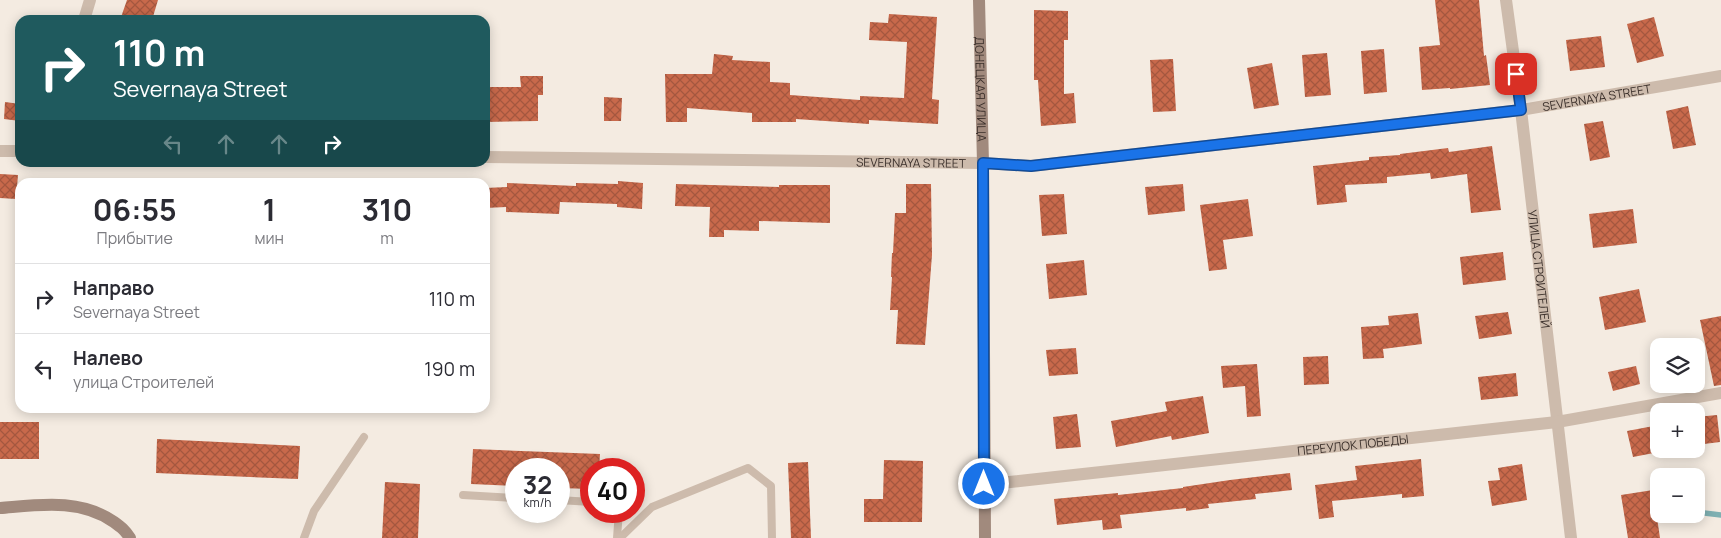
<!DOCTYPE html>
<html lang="ru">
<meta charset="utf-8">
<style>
body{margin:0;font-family:Manrope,sans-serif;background:#f7f7f7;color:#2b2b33;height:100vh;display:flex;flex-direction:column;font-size:19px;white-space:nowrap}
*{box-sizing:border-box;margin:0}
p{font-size:16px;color:#7c7c81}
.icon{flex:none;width:28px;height:28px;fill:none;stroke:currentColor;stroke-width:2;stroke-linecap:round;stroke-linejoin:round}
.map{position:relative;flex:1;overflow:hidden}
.panel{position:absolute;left:15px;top:178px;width:475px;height:235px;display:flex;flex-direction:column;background:#fff;border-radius:15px;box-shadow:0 2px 12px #0003}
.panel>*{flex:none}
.hud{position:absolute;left:15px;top:15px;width:475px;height:152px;border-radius:15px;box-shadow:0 2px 12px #0003;background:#1f5a5e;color:#fff;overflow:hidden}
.tools{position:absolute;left:1650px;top:338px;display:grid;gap:10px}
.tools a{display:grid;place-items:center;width:55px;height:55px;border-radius:10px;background:#fff;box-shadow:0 2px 12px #0003;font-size:25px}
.speed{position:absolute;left:505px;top:458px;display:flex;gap:10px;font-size:25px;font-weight:700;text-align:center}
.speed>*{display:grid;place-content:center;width:65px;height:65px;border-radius:50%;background:#fff;box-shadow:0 2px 12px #0003;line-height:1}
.speed small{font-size:12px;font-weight:400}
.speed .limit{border:8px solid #d22;background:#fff;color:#111}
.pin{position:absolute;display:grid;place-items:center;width:42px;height:42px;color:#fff;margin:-21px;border-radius:10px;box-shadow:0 2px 8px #0006}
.me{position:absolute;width:55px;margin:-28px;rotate:0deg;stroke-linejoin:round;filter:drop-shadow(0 0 4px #0008)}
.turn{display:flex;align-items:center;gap:18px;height:105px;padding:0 15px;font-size:22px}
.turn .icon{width:65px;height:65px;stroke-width:2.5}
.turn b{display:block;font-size:35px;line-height:42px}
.lanes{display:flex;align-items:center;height:48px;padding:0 15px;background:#0003;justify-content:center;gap:25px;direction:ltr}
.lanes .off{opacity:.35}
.eta{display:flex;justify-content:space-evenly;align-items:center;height:85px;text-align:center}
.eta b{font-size:30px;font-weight:700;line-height:35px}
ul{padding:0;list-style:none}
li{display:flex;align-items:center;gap:15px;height:70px;padding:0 15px;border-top:1px solid #e1e1e2}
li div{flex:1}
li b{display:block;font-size:19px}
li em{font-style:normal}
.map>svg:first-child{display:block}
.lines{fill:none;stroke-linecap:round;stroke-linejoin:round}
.stream{stroke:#7fb0b2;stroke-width:5.5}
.building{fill:url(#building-cross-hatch)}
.lane{stroke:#cdbbac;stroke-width:8}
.street{stroke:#cdbbac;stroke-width:12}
.secondary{stroke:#a18a7d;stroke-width:12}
.route-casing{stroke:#114b97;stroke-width:12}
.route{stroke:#1a73e8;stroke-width:9}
.labels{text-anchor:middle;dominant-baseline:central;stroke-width:5;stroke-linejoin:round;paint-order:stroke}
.street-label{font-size:12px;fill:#3b302b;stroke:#fbf5ee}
</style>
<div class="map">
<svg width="1721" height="538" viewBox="0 0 1721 538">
<defs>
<pattern id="building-cross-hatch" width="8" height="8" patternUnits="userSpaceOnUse" patternTransform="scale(1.25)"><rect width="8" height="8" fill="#c8694b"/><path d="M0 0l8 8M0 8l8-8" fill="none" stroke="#a4573f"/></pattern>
</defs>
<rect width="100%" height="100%" fill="#f4ebe1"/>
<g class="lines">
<polyline class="stream" points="1696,512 1721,515"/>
</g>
<g class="building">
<polygon points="127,0 158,0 152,20 120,20"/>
<polygon points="1435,0 1479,0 1484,56 1486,55 1490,85 1450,89 1450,88 1422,90 1419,47 1440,45"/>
<polygon points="1034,10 1068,11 1068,40 1064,40 1064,94 1074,93 1076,123 1041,126 1038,80 1034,80"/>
<polygon points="889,14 937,17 932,99 939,100 938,124 869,120 869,124 796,119 796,122 752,122 752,113 687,108 687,122 666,122 665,74 712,74 714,54 733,56 732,60 770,62 770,82 790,83 790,95 860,100 860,96 904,98 907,42 869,40 870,22 888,23"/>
<polygon points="1654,17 1664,56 1637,63 1627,24"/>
<polygon points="1601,36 1605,67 1570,71 1566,40"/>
<polygon points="1384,49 1387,92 1364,94 1361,51"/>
<polygon points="1327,53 1331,95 1305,97 1302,55"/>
<polygon points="1173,59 1176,111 1153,112 1150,60"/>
<polygon points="1272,63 1279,105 1254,109 1247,68"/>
<polygon points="520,76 543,76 543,95 538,95 538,121 485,122 485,87 521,87"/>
<polygon points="604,97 622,98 621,121 604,121"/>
<polygon points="5,102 20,104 20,121 4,119"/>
<polygon points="1688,106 1696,145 1673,149 1666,111"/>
<polygon points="1603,121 1610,157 1590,161 1584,124"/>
<polygon points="1492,146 1501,210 1471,213 1467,174 1431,179 1430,173 1387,177 1387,183 1345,185 1347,202 1317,205 1313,166 1369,160 1369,157 1400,155 1400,154 1448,148 1449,152"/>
<polygon points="0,174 18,175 16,199 0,198"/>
<polygon points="618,181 643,183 642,209 617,207 617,204 560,202 559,214 506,212 506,207 485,208 485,188 507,187 507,183 576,186 576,183 618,184"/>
<polygon points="676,184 779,187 779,185 830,185 830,223 759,221 759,231 724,230 724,237 709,237 710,207 675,206"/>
<polygon points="906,184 931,184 932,255 925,345 896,344 898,310 890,310 892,277 891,277 892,253 893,253 895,213 906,213"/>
<polygon points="1183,184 1185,211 1148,215 1145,187"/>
<polygon points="1064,194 1067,234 1042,236 1039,195"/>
<polygon points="1248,199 1253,236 1223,240 1227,269 1209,271 1200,205"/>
<polygon points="1633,209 1637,243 1593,248 1589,214"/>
<polygon points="1503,252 1506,280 1463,285 1460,257"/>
<polygon points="1084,260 1087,295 1049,299 1046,264"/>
<polygon points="1639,289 1646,322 1605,330 1599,297"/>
<polygon points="1508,312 1512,334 1479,339 1475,316"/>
<polygon points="1418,313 1422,344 1383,349 1384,358 1363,359 1361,327 1389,325 1388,316"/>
<polygon points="1721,316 1721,385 1714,386 1700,320"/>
<polygon points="1076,348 1078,374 1049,376 1046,350"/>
<polygon points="1328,356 1329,384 1304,385 1303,357"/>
<polygon points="1257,364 1261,416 1247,417 1245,386 1223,388 1221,366"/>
<polygon points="1636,366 1640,384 1613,391 1608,372"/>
<polygon points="1516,373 1518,396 1481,400 1478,377"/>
<polygon points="1203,396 1209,433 1172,440 1171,436 1116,447 1111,421 1167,411 1165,402"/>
<polygon points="1077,414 1081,447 1056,449 1053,417"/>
<polygon points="1717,415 1720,442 1696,445 1696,417"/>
<rect x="0" y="422" width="39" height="37"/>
<polygon points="1659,425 1659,452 1633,457 1627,431"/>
<polygon points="157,439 300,446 298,479 156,473"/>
<polygon points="473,449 600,454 599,469 591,469 591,489 559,488 559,469 516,469 516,486 471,484"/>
<polygon points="1421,459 1424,496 1402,498 1402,494 1332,501 1334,517 1319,519 1315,485 1357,480 1355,466"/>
<polygon points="884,460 923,461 922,522 864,522 864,499 883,499"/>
<polygon points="808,462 811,538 791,538 788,463"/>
<polygon points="1522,464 1527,500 1492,506 1488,481 1500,480 1498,468"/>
<polygon points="1290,473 1292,490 1255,494 1256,499 1208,504 1209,508 1186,511 1186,508 1120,515 1122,528 1103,530 1102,520 1057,525 1054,499 1118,493 1118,495 1183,488 1183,487 1230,480"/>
<polygon points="385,482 420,484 418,538 382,538"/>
<polygon points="1653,490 1660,538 1628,538 1621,495"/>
</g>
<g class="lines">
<g class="lane">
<polyline points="463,495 516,498"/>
<polyline points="559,500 591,502"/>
<polyline points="304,538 314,511 364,437"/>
<polyline points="617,538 619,511"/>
<polyline points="620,538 652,507 748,468 771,486 772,538"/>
</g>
<g class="street">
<path id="s1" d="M1506 0 1521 110 1571 538"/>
<polyline points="84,20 90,0"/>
<polyline points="0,151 20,151"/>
<path id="s2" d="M485 157 983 163 1031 166 1521 110 1721 76"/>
<path id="s3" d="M983 485 1557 422 1721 393"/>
</g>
<g class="secondary">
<path id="s4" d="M979 0 983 163 985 538"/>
<path d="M0 508C38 505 80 498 114 522 121 527 125 530 130 538"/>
</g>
</g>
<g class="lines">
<defs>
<polyline id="route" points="984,484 983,163 1031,166 1521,110 1516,74"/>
</defs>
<use href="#route" class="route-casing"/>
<use href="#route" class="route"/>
</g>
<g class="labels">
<g class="street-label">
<text stroke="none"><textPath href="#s4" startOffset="89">ДОНЕЦКАЯ УЛИЦА</textPath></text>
<text stroke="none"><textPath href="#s2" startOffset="1116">SEVERNAYA STREET</textPath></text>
<text stroke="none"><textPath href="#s2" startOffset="426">SEVERNAYA STREET</textPath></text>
<text stroke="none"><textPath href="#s1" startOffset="271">УЛИЦА СТРОИТЕЛЕЙ</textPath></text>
<text stroke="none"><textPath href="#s3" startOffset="372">ПЕРЕУЛОК ПОБЕДЫ</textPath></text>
</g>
</g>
</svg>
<div class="tools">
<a><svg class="icon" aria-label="layers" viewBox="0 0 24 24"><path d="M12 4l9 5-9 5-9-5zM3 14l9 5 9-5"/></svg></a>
<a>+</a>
<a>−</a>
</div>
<div class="speed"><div>32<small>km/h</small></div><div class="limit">40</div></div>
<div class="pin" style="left:1516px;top:74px;background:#d93025"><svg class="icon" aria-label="arrive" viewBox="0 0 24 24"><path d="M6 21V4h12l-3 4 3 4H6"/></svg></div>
<svg class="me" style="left:984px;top:484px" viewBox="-20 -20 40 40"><circle r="17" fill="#1a73e8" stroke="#fff" stroke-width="3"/><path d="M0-11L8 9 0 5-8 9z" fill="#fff"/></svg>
<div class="hud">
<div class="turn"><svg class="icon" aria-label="right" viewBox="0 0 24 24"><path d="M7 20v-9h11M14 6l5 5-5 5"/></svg><div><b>110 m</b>Severnaya Street</div></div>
<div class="lanes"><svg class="icon off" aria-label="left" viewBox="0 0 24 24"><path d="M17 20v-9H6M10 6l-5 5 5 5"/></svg><svg class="icon off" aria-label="ahead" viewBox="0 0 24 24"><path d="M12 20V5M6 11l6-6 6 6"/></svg><svg class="icon off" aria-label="ahead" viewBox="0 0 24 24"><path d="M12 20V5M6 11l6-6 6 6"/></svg><svg class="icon" aria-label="right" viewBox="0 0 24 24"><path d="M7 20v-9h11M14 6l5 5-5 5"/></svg></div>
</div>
<section class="panel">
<div class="eta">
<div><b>06:55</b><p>Прибытие</p></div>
<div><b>1</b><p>мин</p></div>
<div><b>310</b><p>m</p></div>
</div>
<ul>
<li><svg class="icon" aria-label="right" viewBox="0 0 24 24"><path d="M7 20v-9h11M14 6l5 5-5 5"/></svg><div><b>Направо</b><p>Severnaya Street</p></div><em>110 m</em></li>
<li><svg class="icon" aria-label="left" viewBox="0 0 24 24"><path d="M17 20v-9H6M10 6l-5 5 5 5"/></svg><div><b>Налево</b><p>улица Строителей</p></div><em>190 m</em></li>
</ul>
</section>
</div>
